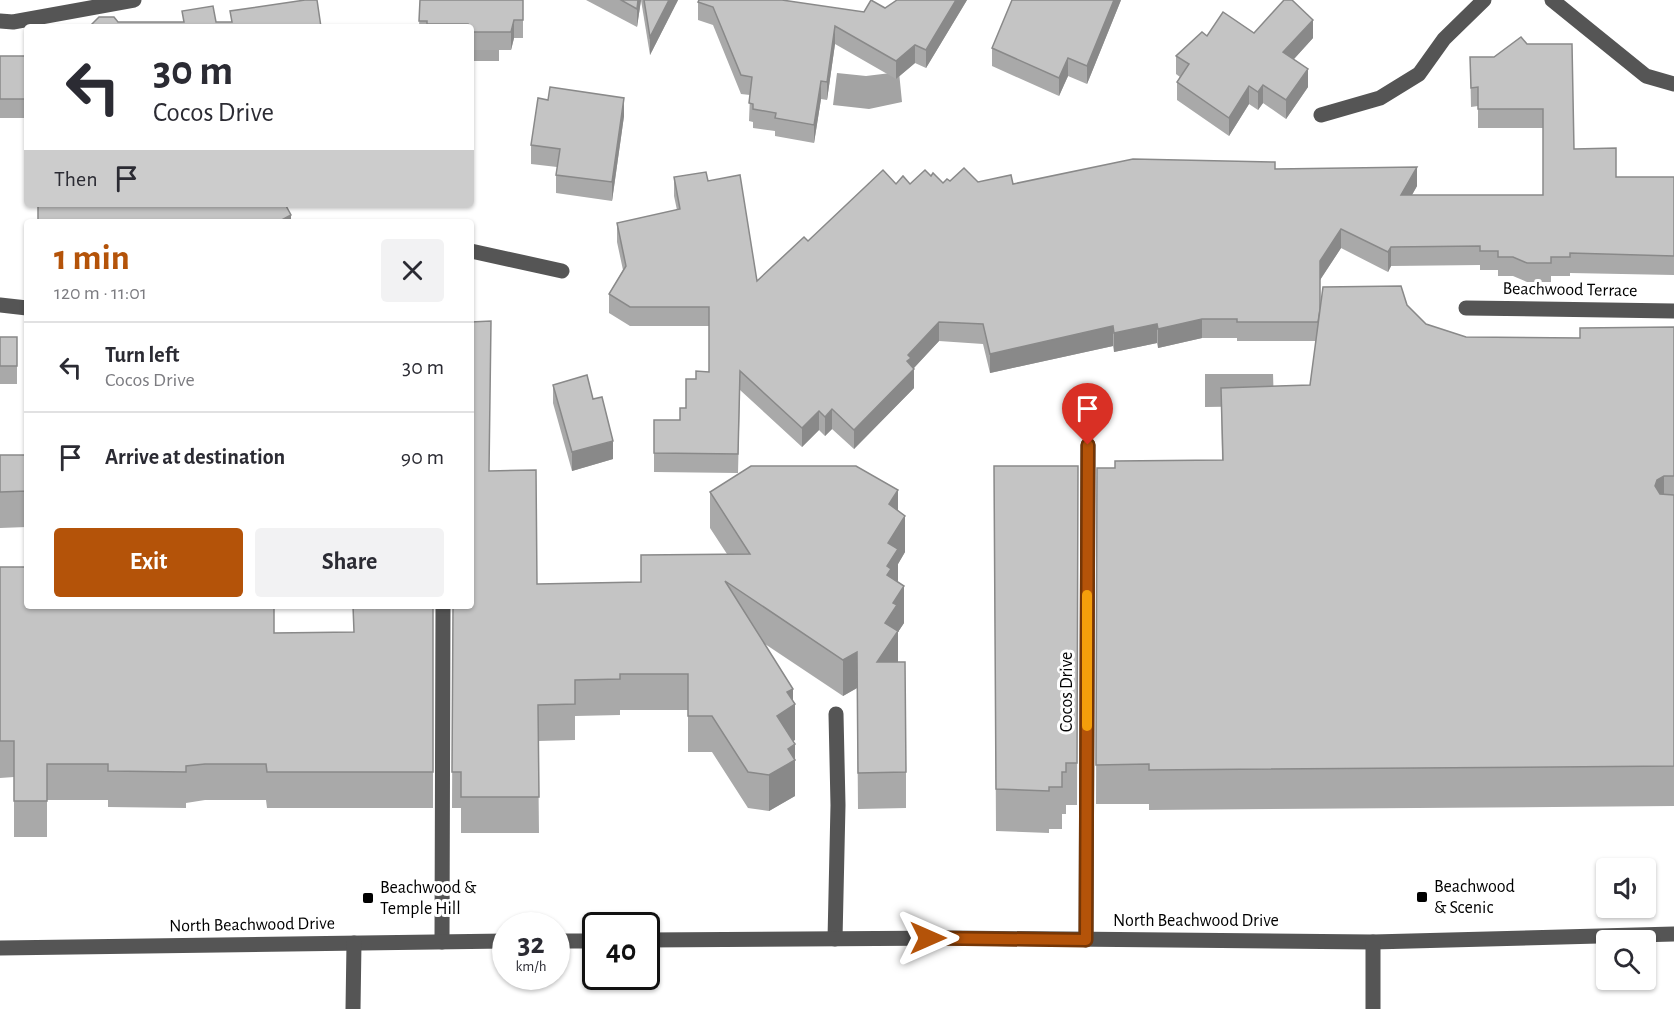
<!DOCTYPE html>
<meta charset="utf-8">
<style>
body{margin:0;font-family:"Alegreya Sans",sans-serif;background:#f2f2f3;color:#2b2b33;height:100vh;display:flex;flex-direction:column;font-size:22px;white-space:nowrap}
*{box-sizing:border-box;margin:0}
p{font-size:20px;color:#7c7c81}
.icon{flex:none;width:33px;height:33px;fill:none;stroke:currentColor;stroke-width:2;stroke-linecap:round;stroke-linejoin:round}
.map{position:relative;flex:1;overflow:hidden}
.panel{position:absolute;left:24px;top:219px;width:450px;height:390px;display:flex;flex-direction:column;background:#fff;border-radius:6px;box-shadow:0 2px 4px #0004}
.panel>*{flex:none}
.banner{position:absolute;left:24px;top:24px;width:450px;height:183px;border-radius:6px;box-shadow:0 2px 4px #0004;background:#fff;color:#2b2b33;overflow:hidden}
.fabs{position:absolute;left:1596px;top:858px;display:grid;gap:12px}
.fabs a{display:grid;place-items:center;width:60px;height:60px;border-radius:6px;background:#fff;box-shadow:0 2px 4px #0004;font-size:30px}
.speed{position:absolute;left:492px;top:912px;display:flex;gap:12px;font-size:30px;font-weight:700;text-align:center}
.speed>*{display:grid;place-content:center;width:78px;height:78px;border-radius:50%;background:#fff;box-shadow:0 2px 4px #0004;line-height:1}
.speed small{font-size:15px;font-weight:400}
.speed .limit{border:3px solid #111;border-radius:9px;background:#fff;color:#111}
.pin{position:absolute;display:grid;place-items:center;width:51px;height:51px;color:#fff;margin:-62px -26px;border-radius:50% 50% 50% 0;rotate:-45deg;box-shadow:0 0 6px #0007}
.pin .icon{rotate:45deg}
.me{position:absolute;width:66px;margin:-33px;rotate:90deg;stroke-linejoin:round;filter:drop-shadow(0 0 4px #0008)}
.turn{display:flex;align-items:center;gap:21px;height:126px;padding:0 30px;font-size:27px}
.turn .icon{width:78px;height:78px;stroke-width:2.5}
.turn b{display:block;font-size:42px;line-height:51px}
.then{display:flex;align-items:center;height:57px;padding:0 30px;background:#0003;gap:12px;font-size:22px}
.round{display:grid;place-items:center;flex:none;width:63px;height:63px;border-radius:6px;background:#f2f2f3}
.summary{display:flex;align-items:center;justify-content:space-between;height:102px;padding:0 30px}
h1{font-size:36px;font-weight:700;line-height:45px;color:#b45309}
.action{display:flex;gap:12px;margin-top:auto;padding:12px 30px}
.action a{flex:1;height:69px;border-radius:6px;background:#b45309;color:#fff;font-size:24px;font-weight:700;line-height:69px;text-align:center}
.action a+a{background:#f2f2f3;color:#2b2b33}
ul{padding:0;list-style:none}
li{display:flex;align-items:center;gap:18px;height:90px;padding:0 30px;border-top:2px solid #e1e1e2}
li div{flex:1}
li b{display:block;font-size:22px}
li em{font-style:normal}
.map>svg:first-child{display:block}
.water{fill:#a3a3a3}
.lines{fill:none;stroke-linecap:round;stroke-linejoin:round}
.minor{stroke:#555;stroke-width:15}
.wall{fill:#a9a9a9}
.shaded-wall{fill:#898989}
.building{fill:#c4c4c4;stroke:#898989;stroke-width:1.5}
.route-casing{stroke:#753606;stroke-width:15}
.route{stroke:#b45309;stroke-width:10}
.slow{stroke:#f59e0b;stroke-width:10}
.poi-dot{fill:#000;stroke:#fff;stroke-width:2}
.labels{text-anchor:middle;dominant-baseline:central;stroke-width:6;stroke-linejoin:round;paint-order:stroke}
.street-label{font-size:18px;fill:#000;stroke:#fff}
.poi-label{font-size:18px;fill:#000;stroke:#fff;text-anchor:start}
</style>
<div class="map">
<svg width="1674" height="1009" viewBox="0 0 1674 1009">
<rect width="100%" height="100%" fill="#fff"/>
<g class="water">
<rect x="471" y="50" width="28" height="11"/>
<polygon points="899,72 902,102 869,109 833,105 837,73 866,76"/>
<polygon points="1205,374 1273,374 1274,406 1205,407"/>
</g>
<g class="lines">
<g class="minor">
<polyline points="1552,0 1646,76 1674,84"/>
<polyline points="0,21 13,22 134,0"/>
<polyline points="1321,115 1380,98 1419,74 1444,39 1484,0"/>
<polyline points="471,251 562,271"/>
<polyline points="0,305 27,308"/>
<polyline points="1466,308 1674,311"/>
<polyline points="835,939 838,805 836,714"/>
<polyline points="646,940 952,938 1373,942 1674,934"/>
<polyline points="1086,940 1088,445"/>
<polyline points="556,941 596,941"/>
<polyline points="442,942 443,606"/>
<polyline points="1373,942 1373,1009"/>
<polyline points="0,948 506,941"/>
<polyline points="353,1009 354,943"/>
</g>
</g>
<g class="wall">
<polygon points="420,0 523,0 523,38 514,38 511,50 471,50 471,27 419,27"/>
<polygon points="586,0 641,0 637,27"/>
<polygon points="641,0 678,0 650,55"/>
<polygon points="967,0 926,68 915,63 896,79 835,44 827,100 821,99 814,143 775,136 775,131 753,128 753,122 749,121 750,95 741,94 713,25 698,20 698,2 864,12 885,8"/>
<polygon points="1121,0 1087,84 1068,76 1059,96 992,66 992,48"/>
<polygon points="1254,33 1313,38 1294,59 1308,87 1286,119 1263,103 1258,110 1249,104 1229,136 1177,100 1177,82 1180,77 1176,74 1176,56 1207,36"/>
<polygon points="1521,37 1574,149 1616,177 1674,177 1674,275 1570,273 1570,276 1551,276 1551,282 1527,282 1513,276 1498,276 1498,270 1480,270 1480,265 1391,266 1388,272 1341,248 1320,280 1320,309 1407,305 1426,324 1466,337 1580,338 1674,327 1674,806 1149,810 1149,804 1096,804 1097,468 1115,468 1222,460 1221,388 1310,385 1316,341 1237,341 1237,338 1202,338 1158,348 1157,343 1114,352 1113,346 990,373 983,344 939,341 914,368 914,388 854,449 832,429 825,436 819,430 802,447 740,390 738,473 654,472 654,420 680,420 686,408 696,379 709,372 709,326 630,326 609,313 609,294 623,270 617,242 617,223 677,210 674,196 674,177 708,181 757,281 808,241 896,184 910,184 931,176 943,183 950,181 978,182 1013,184 1275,169 1417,186 1412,195 1543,195 1543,128 1478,128 1478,106 1471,107 1470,57 1494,57"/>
<polygon points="0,56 27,56 27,122 26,122 26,118 0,118"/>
<polygon points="548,100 624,116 612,201 556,193 556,175 557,167 531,164 531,145"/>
<rect x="0" y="337" width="17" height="47"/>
<polygon points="553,385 593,399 613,459 572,471 553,403"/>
<polygon points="0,455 27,455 27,527 0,528"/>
<polygon points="994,466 1078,466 1077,805 1066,805 1066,814 1062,814 1062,829 1049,829 1049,833 996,831"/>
<polygon points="490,471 537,584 641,582 727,554 710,528 710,492 898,511 905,552 898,564 898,582 904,623 898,632 898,662 906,772 906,808 858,809 857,688 843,696 765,644 793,702 795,740 793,741 795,781 795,796 769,811 748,808 712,752 688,752 688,710 620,710 620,715 575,716 575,740 538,741 539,833 461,833 461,808 452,808 453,606"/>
<polygon points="0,567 274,633 353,632 433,606 433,808 267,808 266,800 205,800 186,803 186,808 108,807 108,800 47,800 47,837 14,837 14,777 0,778"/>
</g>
<g class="shaded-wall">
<polygon points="638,0 641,0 637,27 637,9"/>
<polygon points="669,0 678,0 650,55 650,37"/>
<polygon points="956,0 967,0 926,68 926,50"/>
<polygon points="1114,0 1121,0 1087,84 1087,66"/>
<polygon points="514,20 514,38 511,50 511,32"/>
<polygon points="1313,20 1313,38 1283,71 1283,52"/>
<polygon points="835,26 835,44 827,100 827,82"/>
<polygon points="915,45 915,63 896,79 896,61"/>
<polygon points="1068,58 1068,76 1059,96 1059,78"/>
<polygon points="1308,69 1308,87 1286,119 1286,100"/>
<polygon points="821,81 821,99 814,143 814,125"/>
<polygon points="1263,85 1263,103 1258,110 1258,92"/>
<polygon points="1249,86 1249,104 1229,136 1229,118"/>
<polygon points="624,98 624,116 612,201 612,182"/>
<polygon points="1417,167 1417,186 1401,214 1401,195"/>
<polygon points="283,204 287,204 287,217 291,215 291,222 278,222"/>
<polygon points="1341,229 1341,248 1320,280 1320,261"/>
<polygon points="1391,247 1391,266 1388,272 1388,252"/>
<polygon points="1202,319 1202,338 1158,348 1158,329"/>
<polygon points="939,322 939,341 911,371 914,369 914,388 854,449 854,430 907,361 908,355"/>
<polygon points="1157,324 1157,343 1114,352 1114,333"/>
<polygon points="1113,326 1113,346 990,373 990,354"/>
<polygon points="832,409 832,429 825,436 825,417"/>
<polygon points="819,411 819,430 802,447 802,428"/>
<polygon points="613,441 613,459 572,471 572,452"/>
<polygon points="1664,476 1664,515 1655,486 1657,480"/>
<polygon points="898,490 898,527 889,504"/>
<polygon points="905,516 905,552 898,564 898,586 887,612 888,543"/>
<polygon points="904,586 904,623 898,632 898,667 877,662 885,623 893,603"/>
<polygon points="857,652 857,688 843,696 843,660"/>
<polygon points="793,689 793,705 795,704 795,740 777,752 777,716 787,692"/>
<polygon points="795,744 795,796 769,811 769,775 788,749"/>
</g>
<g class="building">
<polygon points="305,0 317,0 321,27 89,27 99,17 114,17 118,22 184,22 182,11 213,6 216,22 232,22 230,11"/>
<polygon points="420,0 523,0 523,20 514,20 511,32 471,32 471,27 468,27 468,24 427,24 427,21 419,21"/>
<polygon points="621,0 638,0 637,9"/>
<polygon points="644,0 669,0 650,37"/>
<polygon points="699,0 782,0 864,12 871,0 885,8 897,0 956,0 926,50 915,45 896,61 835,26 827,82 821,81 814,125 775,118 776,113 753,109 753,104 749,103 752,77 741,75 713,7 698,2"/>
<polygon points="1012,0 1114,0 1087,66 1068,58 1059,78 992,48"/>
<polygon points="1284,0 1292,0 1313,20 1283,52 1308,69 1286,100 1263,85 1258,92 1249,86 1229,118 1177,82 1189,64 1176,56 1202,32 1207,36 1223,12 1254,33"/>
<polygon points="1521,37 1527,44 1572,44 1574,149 1616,148 1616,177 1674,177 1674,256 1570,253 1570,257 1551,257 1551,263 1527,263 1513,257 1498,257 1498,251 1480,251 1480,246 1391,247 1388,252 1341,229 1320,261 1320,309 1318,322 1237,322 1237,319 1202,319 1158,329 1157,324 1114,333 1113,326 990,354 983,324 939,322 908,355 911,358 907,361 914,369 854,430 832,409 825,417 819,411 802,428 740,371 738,454 654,453 654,420 680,420 680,408 686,408 686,379 696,379 696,371 709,372 709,307 630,307 609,294 626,266 617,223 680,209 674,177 706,172 708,181 740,175 757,281 804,237 808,241 883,170 896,184 903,176 910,184 925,170 931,176 933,173 943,183 947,179 950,181 964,168 978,182 1011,175 1013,184 1133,159 1275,162 1275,169 1417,167 1401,195 1543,195 1543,109 1478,109 1478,87 1471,88 1470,57 1494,57"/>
<polygon points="0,56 27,56 27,104 26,104 26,99 0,99"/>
<polygon points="550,87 624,98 612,182 556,175 560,149 531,145 538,98 548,100"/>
<polygon points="129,204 285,204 291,215 278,222 38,222 38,205 129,206"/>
<polygon points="1401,286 1407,305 1426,324 1466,337 1580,338 1580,328 1674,327 1674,476 1664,476 1657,480 1655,486 1660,494 1674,495 1674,766 1149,770 1149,764 1096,765 1097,468 1115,468 1115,461 1223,460 1221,388 1310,385 1323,287"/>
<polygon points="491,321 489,471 536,470 537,584 641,582 641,555 750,554 710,492 751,466 856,466 898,490 889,504 905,516 888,543 898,549 887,566 891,569 887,575 904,586 893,603 897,605 885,623 898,631 877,662 905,662 906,772 858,773 857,652 843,660 725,581 793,689 787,692 795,704 777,716 795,744 788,749 795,760 769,775 748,772 712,716 688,716 688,674 620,674 620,679 575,680 575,704 538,705 539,797 461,797 461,772 452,772 453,606 471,606 471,322"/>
<rect x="0" y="337" width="17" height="29"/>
<polygon points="587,375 593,399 602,397 613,441 572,452 553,385"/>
<polygon points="0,455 27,455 27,491 0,492"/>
<polygon points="994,466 1078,466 1077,763 1066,763 1066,772 1062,772 1062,787 1049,787 1049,791 996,789"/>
<polygon points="0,567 27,567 27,606 274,606 274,633 354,632 353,606 433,606 433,772 267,772 266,764 205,764 186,766 186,772 108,771 108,764 47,764 47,801 14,801 14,741 0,741"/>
</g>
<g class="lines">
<defs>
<polyline id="route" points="928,938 1086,940 1088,445"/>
</defs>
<use href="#route" class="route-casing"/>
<use href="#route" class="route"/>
<polyline class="slow" points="1087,726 1087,595"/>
</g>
<g class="poi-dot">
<rect x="1416" y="891" width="12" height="12" rx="3"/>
<rect x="362" y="892" width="12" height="12" rx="3"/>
</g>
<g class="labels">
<g class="street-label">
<text transform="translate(1570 290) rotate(1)">Beachwood Terrace</text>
<text transform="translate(1067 692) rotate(-90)">Cocos Drive</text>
<text x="1196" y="921">North Beachwood Drive</text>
<text transform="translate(252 925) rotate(-1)">North Beachwood Drive</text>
</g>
<g class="poi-label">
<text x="1434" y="887">Beachwood<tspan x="1434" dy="21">&amp; Scenic</tspan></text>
<text x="380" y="888">Beachwood &amp;<tspan x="380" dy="21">Temple Hill</tspan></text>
</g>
</g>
</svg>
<div class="fabs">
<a><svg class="icon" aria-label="sound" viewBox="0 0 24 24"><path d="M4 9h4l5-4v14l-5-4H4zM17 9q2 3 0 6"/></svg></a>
<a><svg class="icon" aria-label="search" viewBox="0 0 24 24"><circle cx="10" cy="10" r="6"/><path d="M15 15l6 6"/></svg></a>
</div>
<div class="speed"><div>32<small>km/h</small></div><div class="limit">40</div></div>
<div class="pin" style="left:1088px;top:445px;background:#d93025"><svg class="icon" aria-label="arrive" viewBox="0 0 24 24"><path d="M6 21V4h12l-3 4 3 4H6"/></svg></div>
<svg class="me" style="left:928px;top:938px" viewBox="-20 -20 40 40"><path d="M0-17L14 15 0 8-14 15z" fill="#b45309" stroke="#fff" stroke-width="4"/></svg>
<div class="banner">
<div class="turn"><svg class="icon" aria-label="left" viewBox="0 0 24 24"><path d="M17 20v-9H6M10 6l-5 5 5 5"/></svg><div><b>30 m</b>Cocos Drive</div></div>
<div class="then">Then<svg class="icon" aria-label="arrive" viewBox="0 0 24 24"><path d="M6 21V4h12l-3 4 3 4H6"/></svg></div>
</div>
<section class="panel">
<div class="summary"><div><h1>1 min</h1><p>120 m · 11:01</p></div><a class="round"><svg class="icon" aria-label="close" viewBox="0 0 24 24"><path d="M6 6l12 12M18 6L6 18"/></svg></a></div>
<ul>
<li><svg class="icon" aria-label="left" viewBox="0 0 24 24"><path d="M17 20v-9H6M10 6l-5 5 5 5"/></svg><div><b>Turn left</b><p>Cocos Drive</p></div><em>30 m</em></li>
<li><svg class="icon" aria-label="arrive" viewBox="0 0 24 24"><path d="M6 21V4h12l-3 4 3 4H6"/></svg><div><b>Arrive at destination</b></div><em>90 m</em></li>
</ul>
<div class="action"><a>Exit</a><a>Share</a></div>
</section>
</div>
